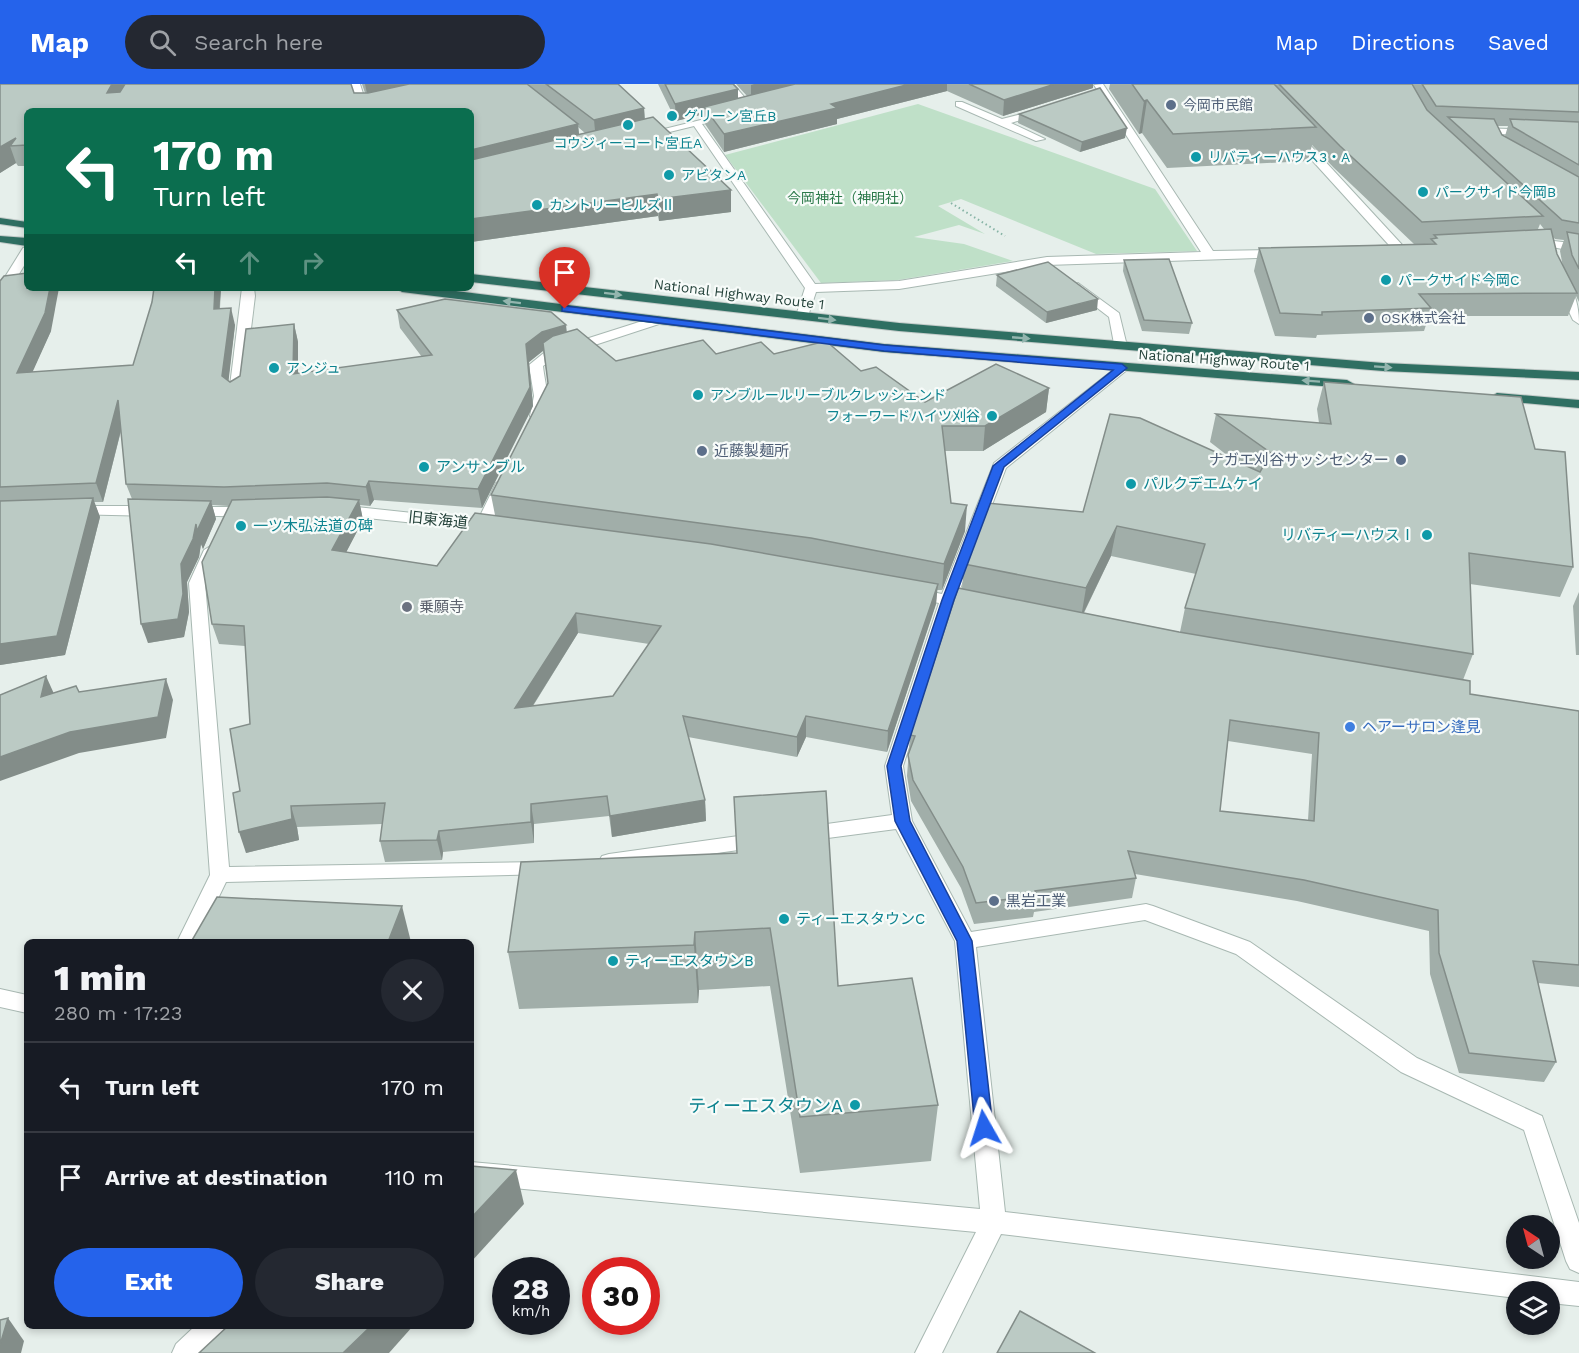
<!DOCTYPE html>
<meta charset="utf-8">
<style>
body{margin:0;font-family:"Work Sans","Noto Sans JP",sans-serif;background:#242831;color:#f1f3f6;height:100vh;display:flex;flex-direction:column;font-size:22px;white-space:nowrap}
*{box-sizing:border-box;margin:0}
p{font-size:20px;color:#9ea1a6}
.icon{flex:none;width:33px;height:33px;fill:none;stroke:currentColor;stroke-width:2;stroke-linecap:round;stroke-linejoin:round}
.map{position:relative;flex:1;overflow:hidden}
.details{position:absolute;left:24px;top:855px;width:450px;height:390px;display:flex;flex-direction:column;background:#171b24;border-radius:9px;box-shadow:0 3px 9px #0003}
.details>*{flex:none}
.guide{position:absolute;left:24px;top:24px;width:450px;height:183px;border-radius:9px;box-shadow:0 3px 9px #0003;background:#0b6e4f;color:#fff;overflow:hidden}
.needle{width:39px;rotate:324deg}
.fabs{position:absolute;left:1506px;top:1131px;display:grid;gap:12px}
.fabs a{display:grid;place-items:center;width:54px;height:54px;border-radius:50%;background:#171b24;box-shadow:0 3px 9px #0003;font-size:30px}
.speed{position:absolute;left:492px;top:1173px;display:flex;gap:12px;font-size:30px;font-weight:700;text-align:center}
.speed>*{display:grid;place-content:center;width:78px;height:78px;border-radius:50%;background:#171b24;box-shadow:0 3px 9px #0003;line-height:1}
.speed small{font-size:15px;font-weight:400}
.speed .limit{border:9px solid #d22;background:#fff;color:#111}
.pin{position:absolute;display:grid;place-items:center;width:51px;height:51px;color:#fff;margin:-62px -26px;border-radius:50% 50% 50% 0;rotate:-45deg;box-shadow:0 0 6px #0007}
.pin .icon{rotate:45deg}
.me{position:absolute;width:66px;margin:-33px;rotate:354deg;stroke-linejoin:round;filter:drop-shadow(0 0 4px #0008)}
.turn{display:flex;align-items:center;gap:21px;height:126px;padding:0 30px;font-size:27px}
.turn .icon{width:78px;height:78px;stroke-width:2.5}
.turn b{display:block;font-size:42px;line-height:51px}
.lanes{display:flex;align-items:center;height:57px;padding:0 30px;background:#0003;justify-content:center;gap:30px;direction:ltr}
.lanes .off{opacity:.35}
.round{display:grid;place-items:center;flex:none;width:63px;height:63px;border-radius:32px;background:#242831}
.overview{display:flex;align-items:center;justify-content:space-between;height:102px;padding:0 30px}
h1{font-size:36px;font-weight:800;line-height:45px}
.button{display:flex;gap:12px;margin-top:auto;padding:12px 30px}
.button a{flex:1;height:69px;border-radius:36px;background:#2563eb;color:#fff;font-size:24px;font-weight:800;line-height:69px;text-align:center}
.button a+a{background:#242831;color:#f1f3f6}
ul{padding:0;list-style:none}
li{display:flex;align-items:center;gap:18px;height:90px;padding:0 30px;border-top:2px solid #363941}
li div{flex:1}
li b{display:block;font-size:22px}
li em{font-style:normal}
header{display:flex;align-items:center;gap:36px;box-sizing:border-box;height:84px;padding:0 30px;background:#2563eb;color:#fff}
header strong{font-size:28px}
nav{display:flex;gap:33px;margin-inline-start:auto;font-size:21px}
.search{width:420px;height:54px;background:#242831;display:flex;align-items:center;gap:15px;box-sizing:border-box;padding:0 21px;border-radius:33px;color:#9ea1a6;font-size:22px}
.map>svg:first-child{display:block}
.green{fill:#bfe0c8}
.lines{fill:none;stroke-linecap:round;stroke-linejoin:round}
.minor-casing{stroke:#a8b8b2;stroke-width:2}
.highway-casing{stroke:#c2cac8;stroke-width:2}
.path{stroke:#86b3a5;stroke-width:2;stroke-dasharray:1.5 3;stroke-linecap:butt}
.minor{fill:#fff;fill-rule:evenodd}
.highway{fill:#2f6f62;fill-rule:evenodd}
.wall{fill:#a1aea9;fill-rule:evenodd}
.shaded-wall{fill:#838d89}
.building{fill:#bbcac4;stroke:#838d89;stroke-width:1.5;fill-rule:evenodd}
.oneway{fill:#93b5ae}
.route{fill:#2563eb;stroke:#184099;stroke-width:1.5}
.service-dot{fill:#5c6f8a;stroke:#f7fbf9;stroke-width:2}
.culture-dot{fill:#0f9aa8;stroke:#f7fbf9;stroke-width:2}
.worship-dot{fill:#6b7280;stroke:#f7fbf9;stroke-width:2}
.shop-dot{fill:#3f7fe0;stroke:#f7fbf9;stroke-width:2}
.labels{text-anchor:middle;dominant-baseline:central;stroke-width:4.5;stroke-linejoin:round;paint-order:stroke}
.far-service-label{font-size:14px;fill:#4e5e75;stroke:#f7fbf9;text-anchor:start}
.far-culture-label{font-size:14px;fill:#0d838f;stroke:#f7fbf9;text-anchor:start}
.far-park-label{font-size:14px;fill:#2d7a4b;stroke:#f7fbf9}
.far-street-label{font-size:14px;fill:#24423a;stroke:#f7fbf9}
.service-label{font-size:15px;fill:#4e5e75;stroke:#f7fbf9;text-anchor:start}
.culture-label{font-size:15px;fill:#0d838f;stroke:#f7fbf9;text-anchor:start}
.street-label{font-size:15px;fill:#24423a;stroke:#f7fbf9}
.worship-label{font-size:15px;fill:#5b616d;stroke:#f7fbf9;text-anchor:start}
.shop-label{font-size:15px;fill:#366cbe;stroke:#f7fbf9;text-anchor:start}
.near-culture-label{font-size:18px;fill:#0d838f;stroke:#f7fbf9;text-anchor:end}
</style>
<header>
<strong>Map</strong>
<div class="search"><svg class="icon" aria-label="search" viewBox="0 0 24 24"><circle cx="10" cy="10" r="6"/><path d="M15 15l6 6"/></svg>Search here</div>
<nav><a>Map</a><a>Directions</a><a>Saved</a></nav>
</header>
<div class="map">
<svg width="1579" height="1269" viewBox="0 0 1579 1269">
<rect width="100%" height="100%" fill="#e6efeb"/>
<polygon class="green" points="918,20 1155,105 1197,167 1096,170 961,115 938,122 985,150 959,141 914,153 964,160 1013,177 898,196 821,199 725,71"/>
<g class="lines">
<defs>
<g id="minor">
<polygon points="350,0 360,0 367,22 373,22 373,26 359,27"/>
<polygon points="723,0 733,0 753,23 753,27 745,27"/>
<polygon points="1103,0 1213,167 1280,166 1284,167 1284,173 1047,181 899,205 816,208 808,232 802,236 796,232 805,204 694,42 645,54 640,51 733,28 733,32 702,40 815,200 899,197 1047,173 1201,168 1094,1"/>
<polygon points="956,18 962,18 1002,35 1045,24 1045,28 1011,39 1045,55 1036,57 956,22"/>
<polygon points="1476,44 1579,47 1579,53 1472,49 1472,45"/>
<polygon points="1290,48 1298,48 1405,164 1419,164 1419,170 1398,171 1290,52"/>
<polygon points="1533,146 1541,146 1554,157 1579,160 1579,168 1546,162 1533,150"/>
<polygon points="27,163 27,177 4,214 0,215 0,201 23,164"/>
<path d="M1562 197C1576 203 1579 226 1579 240L1573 236 1556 201Z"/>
<polygon points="1078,199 1119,229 1127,262 1125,265 1115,265 1109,233 1074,206 1072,203"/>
<polygon points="242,204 254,204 255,212 243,310 236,314 229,310"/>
<path d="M658 232 664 236 662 239 555 274 543 282C545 301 552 318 542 335H532L530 332 534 312 529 281 545 268Z"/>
<polygon points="1122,279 1129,283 1127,286 1006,384 957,513 983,518 985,522 977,527 954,522 903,682 912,737 971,848 1146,820 1153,822 1250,858 1417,974 1542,1032 1579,1139 1579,1189 1570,1185 1566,1177 1524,1046 1401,988 1236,870 1145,836 976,863 1005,1128 1579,1198 1579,1222 1550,1219 1550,1208 1516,1208 1516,1214 1001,1150 942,1269 915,1269 976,1148 471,1100 471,1078 980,1125 955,857 896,745 805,757 798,755 795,750 798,745 805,743 892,731 885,682 939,519 907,513 905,509 913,504 942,510 994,379"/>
<polygon points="503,395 510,399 492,437 500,442 492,447 338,431 330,426 338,421 478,436 496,399"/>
<polygon points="74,422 154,422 162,427 154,432 69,430 66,427 69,424"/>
<polygon points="191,423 250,423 258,428 250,433 186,431 183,428 186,425"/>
<polygon points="212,461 220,466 205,499 229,783 543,778 550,780 553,785 550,790 226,798 197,858 177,858 210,791 189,499 204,466"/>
<polygon points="760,749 767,751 770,756 767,761 760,763 609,784 602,782 599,777 602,772 609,770"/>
<polygon points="0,905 27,911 27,929 0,923"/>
<polygon points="195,1242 227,1242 223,1251 204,1269 172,1269 176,1260"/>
</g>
<g id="highway">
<polygon points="0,134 27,138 27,144 0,140"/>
<polygon points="0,152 27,154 27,162 0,158"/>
<polygon points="471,190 899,239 1383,279 1579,288 1579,296 1383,287 899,247 471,198"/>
<polygon points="396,204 432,204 884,260 1347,296 1354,300 1347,304 884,268 402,208"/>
<polygon points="1497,309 1579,316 1579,324 1492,316 1490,313"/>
</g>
</defs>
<use href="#minor" class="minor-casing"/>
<use href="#highway" class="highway-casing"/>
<polyline class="path" points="951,119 1005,152"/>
<use href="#minor" class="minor"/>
<use href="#highway" class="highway"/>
</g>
<g class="wall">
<path d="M0 0 365 9 362 0H618L644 24 645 35 731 106V128L659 137 658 132 471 158V27H27V82H18L16 79 0 89ZM578 43 585 49 579 50Z"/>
<polygon points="658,0 733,0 738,5 738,15 747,12 736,0 1093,0 1093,4 1003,32 947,7 837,35 837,40 724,68 705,40 704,30 676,37"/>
<path d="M1110 0H1579V218L1576 212 1568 232H1429L1424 247 1317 251 1316 254 1275 252 1254 187 1259 164 1414 160 1334 84 1312 61 1308 77 1167 84 1142 49 1139 50 1109 5ZM1497 42H1508L1505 52 1502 51ZM1540 140 1544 145H1538ZM1553 153 1555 155 1564 156 1560 167 1563 183 1557 170Z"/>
<polygon points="1019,30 1125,54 1080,68 1018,39"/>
<polygon points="1124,176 1192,239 1189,250 1142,247 1123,187"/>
<polygon points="997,191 1097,226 1046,239 996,202"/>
<path d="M0 197 51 247 32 288 133 281 152 218 154 204H221L220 224 235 241 228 297 230 298 240 292 294 240 298 258V289L422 273 400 244 397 226 567 248 616 277 716 270H774L861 287 925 318 1049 304 1046 328 983 367H945L951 419 965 447 942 506H937L936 520 887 668 806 653 797 673 688 653 705 716 706 737 612 753 609 732 534 740V759L443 768 442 776 385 778 380 757 382 740 297 743 299 756 246 769 240 707 250 640 245 562 219 560 212 540 229 422 212 421 216 435 203 465 201 460 199 473 187 498 189 528 184 553 148 559 132 415 126 400 121 347 103 418H94L100 433 65 571 0 581ZM543 267 548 299 491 411 495 431 437 482 346 468 363 436 360 421 370 422 374 416 482 424 533 322 529 278ZM578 549 649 560 613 612 533 622Z"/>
<path d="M1324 298 1535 365 1573 483 1560 513 1470 500 1473 570 1463 596 1470 610 1579 627V903L1538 899 1556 978 1544 998 1459 989 1430 890 1429 847 1297 817 1135 790 1136 794 1132 814 1034 828 1033 833 974 840 961 804 911 717 907 692 910 651 962 504 964 480 1083 428 1232 375 1210 358 1216 330 1319 339 1317 325ZM1111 472 1196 490 1185 524 1180 548 1084 529ZM1228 657 1312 670 1308 736 1220 727Z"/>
<polygon points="1579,508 1579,571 1576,571 1573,522"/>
<polygon points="736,769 838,902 938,1021 931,1077 800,1089 770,902 699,906 698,919 519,925 508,868"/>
</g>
<g class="shaded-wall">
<polygon points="112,0 129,0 114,27 107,9"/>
<polygon points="365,0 463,0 369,19"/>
<polygon points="754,0 822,0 751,17 751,1"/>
<polygon points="910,0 947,0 947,7 837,35 837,40 724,68 724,50 831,20"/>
<polygon points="1055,0 1093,0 1093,4 1003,32 1004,16"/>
<polygon points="738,5 738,22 704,23 704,30 676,37 675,20"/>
<polygon points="1147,16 1142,49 1139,50 1144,17"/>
<polygon points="644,24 645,44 596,57 594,36"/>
<polygon points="578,40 580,60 471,88 471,66"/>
<polygon points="1127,44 1125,54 1080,68 1082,58"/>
<polygon points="16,54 10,62 16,79 0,89 0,63"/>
<polygon points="731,106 731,128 659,137 658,115"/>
<polygon points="657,110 658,132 471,158 471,135"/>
<polygon points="50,204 59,204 51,247 24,307 17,289"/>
<polygon points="215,204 221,204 218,242 214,225"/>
<polygon points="1098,215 1097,226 1046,239 1047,228"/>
<polygon points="231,224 235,241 227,310 222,292"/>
<polygon points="294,240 298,258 298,308 293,290"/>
<polygon points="566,241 568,258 544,266 529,278 533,322 482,424 478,405 526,260 542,248"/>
<polygon points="1049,304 1046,328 983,367 985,342"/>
<polygon points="118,316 124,334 103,418 96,399"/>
<polygon points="369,397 374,416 370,422 366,403"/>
<polygon points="93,414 100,433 65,571 0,581 0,560"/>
<polygon points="359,416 363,436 337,486 332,466"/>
<polygon points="211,417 216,435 203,465 201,460 199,473 187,498 189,528 184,553 148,559 141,540 181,480 196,440"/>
<polygon points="967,421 965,447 942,506 944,480"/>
<polygon points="1117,442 1111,472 1081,534 1086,504"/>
<polygon points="938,500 936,520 887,668 888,647"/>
<polygon points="576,529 578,549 518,645 515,624"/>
<polygon points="46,592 55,612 41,613"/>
<polygon points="166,595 173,616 166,654 79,669 0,697 0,673"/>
<polygon points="806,632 806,653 797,673 797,653"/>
<polygon points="705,716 706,737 612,753 610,732"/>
<polygon points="531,720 534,740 534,759 531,738"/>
<polygon points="291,722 297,743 299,756 246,769 239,748"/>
<polygon points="439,747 443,768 442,776 437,756"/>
<polygon points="402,822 411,858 388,858"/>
<polygon points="695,848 699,906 698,919 694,861"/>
<polygon points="516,1086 524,1120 471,1178 471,1134"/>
<polygon points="8,1234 24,1257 21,1269 0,1269 0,1261"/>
<polygon points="371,1242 413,1242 389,1269 343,1269"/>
</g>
<g class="building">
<polygon points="0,0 112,0 107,9 120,8 125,0 351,0 354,9 368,9 409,0 527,0 578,40 471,66 471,27 27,27 27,61 10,62 16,54 0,63"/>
<polygon points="546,0 618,0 644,24 594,36"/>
<polygon points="665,0 733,0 738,5 675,20"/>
<polygon points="795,0 910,0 831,20 837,24 724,50 704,23"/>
<polygon points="969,0 1055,0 1004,16"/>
<polygon points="1132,0 1274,0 1316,43 1173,50 1147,16 1144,17"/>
<polygon points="1279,0 1412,0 1427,26 1543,132 1422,138 1340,62"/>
<polygon points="1422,0 1579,0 1579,28 1436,22"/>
<polygon points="1100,4 1127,44 1082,58 1019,30"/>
<polygon points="653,33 731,106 658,115 657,110 471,135 471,76"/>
<polygon points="1448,33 1494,35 1502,51 1579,93 1579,139 1562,136"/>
<polygon points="1510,35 1579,38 1579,81 1513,43"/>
<polygon points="1551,145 1557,170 1577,209 1419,210 1431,224 1322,228 1322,231 1280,229 1259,164 1436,160 1431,155 1437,154 1434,151"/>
<polygon points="1567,148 1579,150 1579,185 1572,171"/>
<polygon points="1169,175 1192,239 1144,236 1124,176"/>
<polygon points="1048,178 1098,215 1047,228 997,191"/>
<polygon points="27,189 27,204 50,204 45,229 17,289 133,281 152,218 154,204 215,204 214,225 231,224 222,292 230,298 240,292 246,245 294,240 293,290 432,271 397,226 445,215 551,228 566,241 542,248 526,260 530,303 478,405 369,397 366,403 327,399 224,403 126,400 118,316 96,399 0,403 0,197 4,192"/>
<polygon points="577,245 616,277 703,256 716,270 761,258 774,270 826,257 861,287 876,283 925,318 996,280 1049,304 985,342 942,342 951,419 967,421 944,480 811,454 491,411 548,299 543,259 553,252"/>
<polygon points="1324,298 1521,313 1535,365 1565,368 1573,483 1469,469 1473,570 1185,524 1205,460 1117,442 1086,504 964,480 987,419 1083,428 1110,330 1140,334 1260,388 1271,369 1216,330 1331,340"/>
<path d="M327 413 359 416 332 466 437 482 475 429 711 460 938 500 888 647 806 632 797 653 683 632 705 716 610 732 607 712 531 720V738L439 747 437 756 380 757 385 719 291 722 292 735 239 748 233 709 240 707 230 645 250 640 244 542 212 540 202 478 232 416ZM576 529 661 542 613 612 515 624Z"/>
<polygon points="93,414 57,552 0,560 0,417"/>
<polygon points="128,415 211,417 197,447 196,440 193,455 181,480 183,510 178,535 141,540"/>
<path d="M958 504 1179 548 1470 597V610L1579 627V881L1533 877 1556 978 1469 969 1439 869 1438 826 1304 796 1128 767 1136 794 1035 807 1036 812 976 819 963 783 913 696 908 671 915 652 910 651ZM1230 636 1319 649 1314 737 1220 727Z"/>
<polygon points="46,592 41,613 76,602 79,608 166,595 158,633 70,648 0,673 0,611"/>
<polygon points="826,707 838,902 912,894 938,1021 800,1033 770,844 695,848 694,861 508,868 521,778 737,769 734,713"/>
<polygon points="217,813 402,822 388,858 191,858"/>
<polygon points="471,1082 516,1086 471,1134"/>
<polygon points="1020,1227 1095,1269 997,1269"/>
<polygon points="8,1234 0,1261 0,1236"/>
<polygon points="228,1242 371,1242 343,1269 199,1269"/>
</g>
<defs><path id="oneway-solid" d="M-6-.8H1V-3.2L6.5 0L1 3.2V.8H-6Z" transform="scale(1.5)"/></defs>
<g class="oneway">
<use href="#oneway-solid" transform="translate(613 210) rotate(7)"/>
<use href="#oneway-solid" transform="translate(512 218) rotate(-173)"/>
<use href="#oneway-solid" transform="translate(827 235) rotate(7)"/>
<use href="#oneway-solid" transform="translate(1021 254) rotate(5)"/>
<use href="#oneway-solid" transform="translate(1383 283) rotate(4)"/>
<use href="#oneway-solid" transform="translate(1311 297) rotate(-176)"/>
</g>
<polygon class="route" points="565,222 884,261 1122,280 1127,284 1004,383 954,516 901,682 910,737 972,857 993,1044 990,1050 984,1052 978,1050 975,1044 957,857 895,737 887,682 942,516 993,382 1113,286 884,267 562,227 562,223"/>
<g class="service-dot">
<circle cx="1171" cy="21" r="6"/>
<circle cx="1369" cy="234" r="6"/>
<circle cx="702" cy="367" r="6"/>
<circle cx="1401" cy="376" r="6"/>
<circle cx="994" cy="817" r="6"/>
</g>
<g class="culture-dot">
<circle cx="672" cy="32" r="6"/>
<circle cx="628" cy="41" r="6"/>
<circle cx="1196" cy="73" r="6"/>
<circle cx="669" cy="91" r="6"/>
<circle cx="1423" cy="108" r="6"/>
<circle cx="537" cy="121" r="6"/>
<circle cx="1386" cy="196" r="6"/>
<circle cx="274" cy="284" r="6"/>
<circle cx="698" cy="311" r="6"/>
<circle cx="992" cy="332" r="6"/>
<circle cx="424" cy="383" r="6"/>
<circle cx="1131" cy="400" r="6"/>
<circle cx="241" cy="442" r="6"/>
<circle cx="1427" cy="451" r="6"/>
<circle cx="784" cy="835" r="6"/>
<circle cx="613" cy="877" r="6"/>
<circle cx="855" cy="1021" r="6"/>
</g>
<circle class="worship-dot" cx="407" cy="523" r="6"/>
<circle class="shop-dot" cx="1350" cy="643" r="6"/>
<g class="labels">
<g class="far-service-label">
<text x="1183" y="21">今岡市民館</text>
<text x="1381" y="234">OSK株式会社</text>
</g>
<g class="far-culture-label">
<text x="684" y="32">グリーン宮丘B</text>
<text x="628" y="59" text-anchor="middle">コウジィーコート宮丘A</text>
<text x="1208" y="73">リバティーハウス3・A</text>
<text x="681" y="91">アビタンA</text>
<text x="1435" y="108">パークサイド今岡B</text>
<text x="549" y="121">カントリーヒルズⅡ</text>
<text x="1398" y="196">パークサイド今岡C</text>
<text x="286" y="284">アンジュ</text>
<text x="710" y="311">アンブルールリーブルクレッシェンド</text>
<text x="980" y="332" text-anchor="end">フォーワードハイツ刈谷</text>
</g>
<g class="far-park-label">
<text x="850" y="114">今岡神社（神明社）</text>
</g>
<g class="far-street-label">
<text transform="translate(739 210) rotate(7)">National Highway Route 1</text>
<text transform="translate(1224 276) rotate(4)">National Highway Route 1</text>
</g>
<g class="service-label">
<text x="714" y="367">近藤製麺所</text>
<text x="1389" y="376" text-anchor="end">ナガエ刈谷サッシセンター</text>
<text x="1006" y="817">黒岩工業</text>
</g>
<g class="culture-label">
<text x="436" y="383">アンサンブル</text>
<text x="1143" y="400">パルクデエムケイ</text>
<text x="253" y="442">一ツ木弘法道の碑</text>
<text x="1415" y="451" text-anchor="end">リバティーハウスⅠ</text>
<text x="796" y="835">ティーエスタウンC</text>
<text x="625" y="877">ティーエスタウンB</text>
</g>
<g class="street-label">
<text transform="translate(438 436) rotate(6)">旧東海道</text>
</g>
<g class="worship-label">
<text x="419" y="523">乗願寺</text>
</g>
<g class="shop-label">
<text x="1362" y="643">ヘアーサロン逢見</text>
</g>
<g class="near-culture-label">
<text x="843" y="1021">ティーエスタウンA</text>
</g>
</g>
</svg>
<div class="fabs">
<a><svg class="needle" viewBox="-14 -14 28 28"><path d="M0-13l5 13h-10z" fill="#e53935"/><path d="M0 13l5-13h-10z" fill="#9ea1a6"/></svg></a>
<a><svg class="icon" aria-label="layers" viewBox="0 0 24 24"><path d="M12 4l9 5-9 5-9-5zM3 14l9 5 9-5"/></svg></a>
</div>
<div class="speed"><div>28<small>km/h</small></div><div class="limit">30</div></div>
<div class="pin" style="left:565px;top:225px;background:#d93025"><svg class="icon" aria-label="arrive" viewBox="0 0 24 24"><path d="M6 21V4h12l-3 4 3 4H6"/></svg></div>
<svg class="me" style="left:984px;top:1044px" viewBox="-20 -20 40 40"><path d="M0-17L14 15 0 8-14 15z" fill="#2563eb" stroke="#fff" stroke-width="4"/></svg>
<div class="guide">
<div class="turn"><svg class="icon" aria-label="left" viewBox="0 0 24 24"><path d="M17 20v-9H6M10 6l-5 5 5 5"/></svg><div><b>170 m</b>Turn left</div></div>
<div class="lanes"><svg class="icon" aria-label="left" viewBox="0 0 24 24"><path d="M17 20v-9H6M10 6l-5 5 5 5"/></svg><svg class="icon off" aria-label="ahead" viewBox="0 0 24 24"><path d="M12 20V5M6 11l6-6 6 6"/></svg><svg class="icon off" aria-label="right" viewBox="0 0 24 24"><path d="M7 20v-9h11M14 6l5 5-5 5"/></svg></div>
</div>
<section class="details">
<div class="overview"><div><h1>1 min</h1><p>280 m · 17:23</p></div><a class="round"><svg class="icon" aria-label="close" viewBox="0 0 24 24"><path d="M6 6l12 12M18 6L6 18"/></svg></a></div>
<ul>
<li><svg class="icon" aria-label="left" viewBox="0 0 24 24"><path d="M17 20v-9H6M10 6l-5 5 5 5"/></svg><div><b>Turn left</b></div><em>170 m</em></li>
<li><svg class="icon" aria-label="arrive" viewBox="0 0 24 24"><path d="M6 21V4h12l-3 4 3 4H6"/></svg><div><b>Arrive at destination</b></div><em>110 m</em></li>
</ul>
<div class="button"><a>Exit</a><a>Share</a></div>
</section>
</div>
